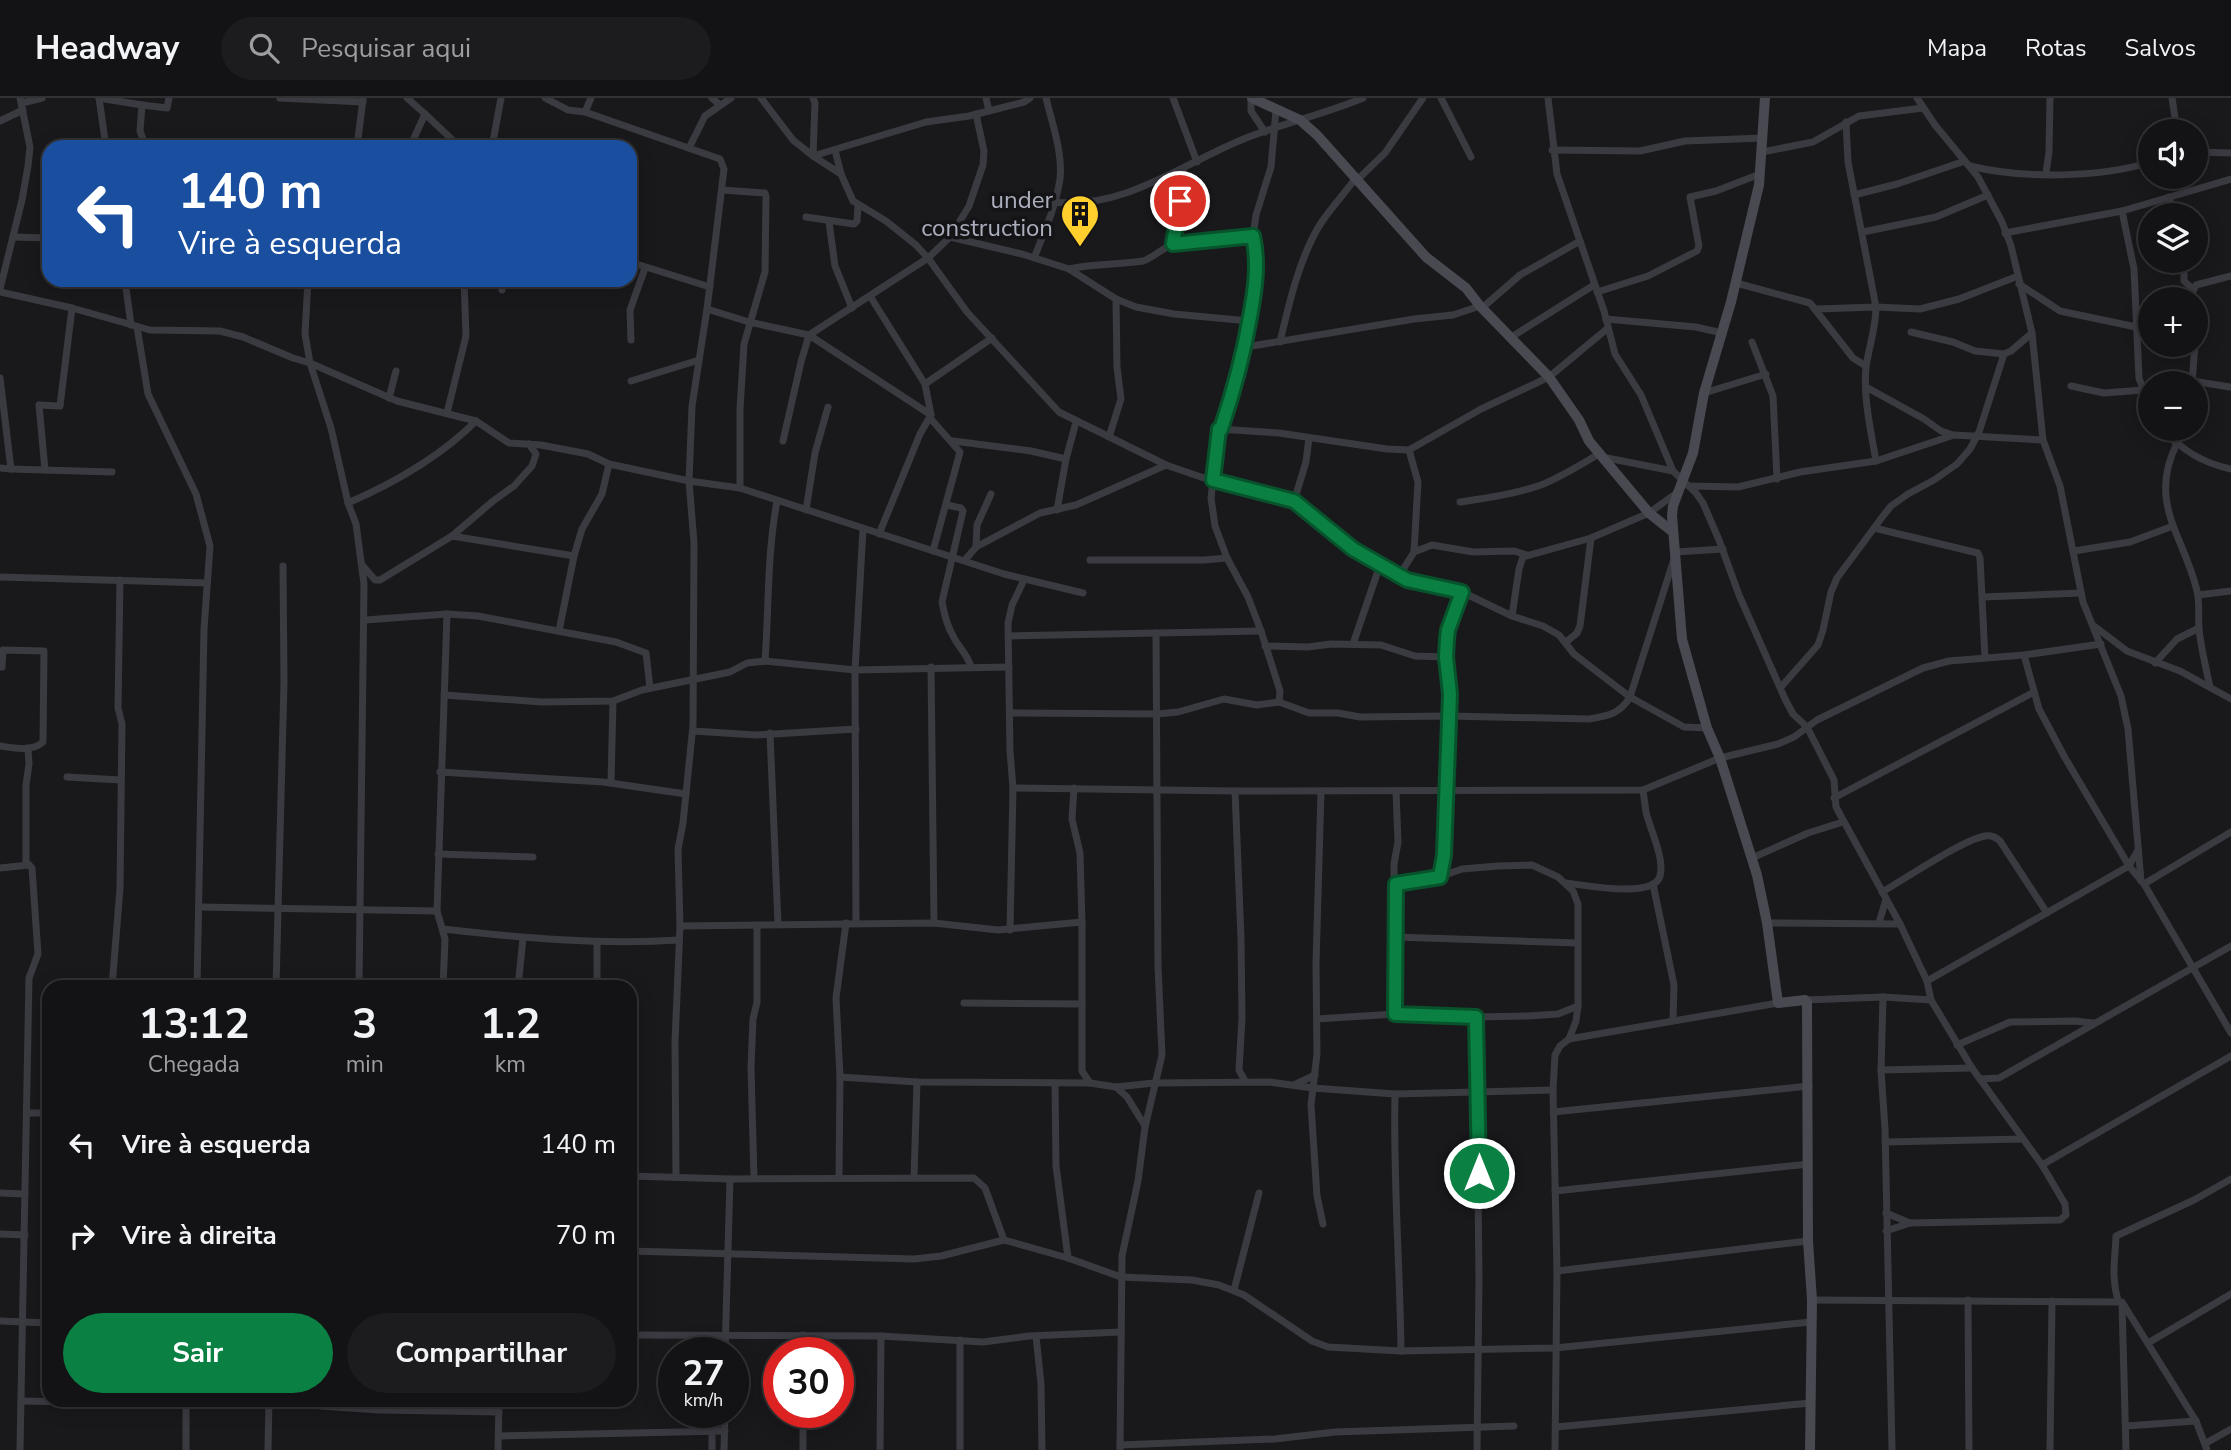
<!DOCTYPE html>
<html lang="pt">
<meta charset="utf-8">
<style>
body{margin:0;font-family:"Nunito Sans",sans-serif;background:#1c1c1e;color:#f1f3f6;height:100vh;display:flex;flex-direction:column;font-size:26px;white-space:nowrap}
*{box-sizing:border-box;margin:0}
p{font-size:23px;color:#9d9ea0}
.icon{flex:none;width:38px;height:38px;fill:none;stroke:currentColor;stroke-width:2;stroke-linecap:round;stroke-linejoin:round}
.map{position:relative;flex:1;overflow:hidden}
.details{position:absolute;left:42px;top:882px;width:595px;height:427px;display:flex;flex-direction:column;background:#131315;border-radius:21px;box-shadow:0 4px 18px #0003,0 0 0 2px #323234}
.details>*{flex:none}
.banner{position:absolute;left:42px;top:42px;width:595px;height:147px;border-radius:21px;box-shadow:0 4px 18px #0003,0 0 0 2px #323234;background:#1a4fa0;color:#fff;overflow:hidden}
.buttons{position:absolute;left:2138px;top:21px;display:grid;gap:14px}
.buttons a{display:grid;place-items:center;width:70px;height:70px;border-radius:50%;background:#131315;box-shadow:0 4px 18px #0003,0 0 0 2px #323234;font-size:35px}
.speed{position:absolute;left:658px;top:1239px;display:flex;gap:14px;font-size:35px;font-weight:700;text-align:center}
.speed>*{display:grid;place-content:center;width:91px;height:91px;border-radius:50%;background:#131315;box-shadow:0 4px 18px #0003,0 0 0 2px #323234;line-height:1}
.speed small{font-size:18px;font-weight:400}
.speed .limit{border:10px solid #d22;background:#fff;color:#111}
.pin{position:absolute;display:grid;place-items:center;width:60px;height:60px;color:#fff;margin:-30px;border:4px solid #fff;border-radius:50%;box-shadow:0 2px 7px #0007}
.me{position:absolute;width:77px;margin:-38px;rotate:0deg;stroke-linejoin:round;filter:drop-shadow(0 0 5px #0008)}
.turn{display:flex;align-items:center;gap:24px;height:147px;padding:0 21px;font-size:32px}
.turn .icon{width:91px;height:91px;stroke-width:2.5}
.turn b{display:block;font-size:49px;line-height:60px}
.eta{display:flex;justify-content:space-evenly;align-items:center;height:119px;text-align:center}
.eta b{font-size:42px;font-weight:700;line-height:49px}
.action{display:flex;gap:14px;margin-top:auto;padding:14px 21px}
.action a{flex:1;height:80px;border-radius:42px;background:#0b8043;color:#fff;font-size:28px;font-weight:700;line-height:80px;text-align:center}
.action a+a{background:#1c1c1e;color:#f1f3f6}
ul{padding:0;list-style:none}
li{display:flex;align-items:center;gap:21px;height:91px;padding:0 21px}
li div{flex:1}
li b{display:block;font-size:26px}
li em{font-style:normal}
header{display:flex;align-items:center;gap:42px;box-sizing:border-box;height:98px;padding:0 35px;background:#131315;border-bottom:2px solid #323234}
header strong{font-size:33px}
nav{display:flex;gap:38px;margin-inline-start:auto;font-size:24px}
.search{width:490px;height:63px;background:#1c1c1e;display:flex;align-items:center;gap:18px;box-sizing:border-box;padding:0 24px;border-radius:38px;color:#9d9ea0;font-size:26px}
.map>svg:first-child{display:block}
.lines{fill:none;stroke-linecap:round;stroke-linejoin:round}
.street{stroke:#3a3a41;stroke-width:7}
.secondary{stroke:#484951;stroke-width:10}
.route-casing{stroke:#07532c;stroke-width:18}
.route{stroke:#0b8043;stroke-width:12}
.labels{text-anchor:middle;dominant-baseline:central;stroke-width:7;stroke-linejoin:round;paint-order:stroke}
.poi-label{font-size:24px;fill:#abaebc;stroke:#141417;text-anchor:end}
</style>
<header>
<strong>Headway</strong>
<div class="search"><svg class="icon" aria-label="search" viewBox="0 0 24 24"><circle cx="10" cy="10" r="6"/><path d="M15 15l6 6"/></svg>Pesquisar aqui</div>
<nav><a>Mapa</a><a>Rotas</a><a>Salvos</a></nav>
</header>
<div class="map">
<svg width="2231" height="1352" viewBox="0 0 2231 1352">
<rect width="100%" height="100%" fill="#19191c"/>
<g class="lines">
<g class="street">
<polyline points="99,0 142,7 140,33 146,49"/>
<polyline points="99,0 106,49"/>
<polyline points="280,0 363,4"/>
<polyline points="407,0 425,16"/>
<polyline points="545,0 568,12 585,14 720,61 724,71 707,211 692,308 689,383 694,445 693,627 683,725 678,751 680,828 675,944 676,1079"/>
<polyline points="712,0 720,7"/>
<polyline points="761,0 793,42 813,58 926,24 969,18 1024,4 1030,0"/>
<polyline points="813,0 815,5 813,58 841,76"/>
<polyline points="986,0 989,13"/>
<polyline points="1173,0 1197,64"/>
<polyline points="1251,0 1251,13 1265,34"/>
<polyline points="1441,0 1471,59"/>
<polyline points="1548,0 1557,76 1604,213 1615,256 1641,297 1673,373 1696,395 1703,405 1719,442 1739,497 1785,601 1793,616 1807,629 1834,682 1836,709 1900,826 1927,883 1931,902 1972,970 2042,1067 2065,1106 2066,1117 2060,1122 1910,1125 1886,1133"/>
<polyline points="1917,0 1935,27 1978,79 2002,124 2011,148 2032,235 2043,342 2060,388 2083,504 2121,598 2128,631 2141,783"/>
<polyline points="2172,0 2177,33"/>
<polyline points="22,5 42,0"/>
<polyline points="142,7 167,10 169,0"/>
<polyline points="1276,12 1271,69 1256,117 1253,138 1256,188 1246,249 1221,331 1219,331 1211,400 1215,428 1227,460 1248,499 1261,533 1280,593 1279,604"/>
<polyline points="585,14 591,0"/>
<polyline points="0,23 23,12"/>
<path d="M1846 24 1848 64 1876 209C1876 230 1869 248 1866 269 1863 300 1871 333 1876 363"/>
<polyline points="414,40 425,16 460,49"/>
<polyline points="250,49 250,44 271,49"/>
<polyline points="357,49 363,1"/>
<polyline points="492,49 501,0"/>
<polyline points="689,50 705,18 731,0"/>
<polyline points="835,52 841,76 853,103 886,123 916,147 928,160 967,214 1059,314 1166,367 1201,379 1242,388 1294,403 1353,451 1407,482 1462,494 1512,518 1543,528 1559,537 1574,556 1630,599 1684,629 1707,630"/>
<polyline points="1552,52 1640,53 1685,43 1763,40"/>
<polyline points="1762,54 1813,44 1859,18 1923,10"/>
<polyline points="2196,54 2231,55"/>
<path d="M1970 68C2023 81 2099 80 2151 64"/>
<polyline points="2046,75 2049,54 2050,0"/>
<polyline points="1356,83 1385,55 1423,0"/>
<polyline points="722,92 765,95 766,99 765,174 744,246 740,311 740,390"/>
<polyline points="1854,97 1897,86 1965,63"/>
<polyline points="2169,99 2174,117"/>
<path d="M1054 104C1125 112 1183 65 1246 40 1284 25 1325 16 1363 0"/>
<polyline points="2122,113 2134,171 2139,280 2151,312"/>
<polyline points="806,119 854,126 857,123 858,107"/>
<polyline points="829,124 835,168 852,210"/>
<polyline points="1863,134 1936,119 1988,97"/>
<polyline points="2005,135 2122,113 2231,81"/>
<polyline points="13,139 49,140"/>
<polyline points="950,139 1022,156 1069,171 1116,201 1136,209 1174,216 1249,223"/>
<polyline points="1173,146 1183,72"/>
<path d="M1034 160C1044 135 1056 108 1060 81 1063 55 1052 25 1046 0"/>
<polyline points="2184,163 2184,183 2193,191"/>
<polyline points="630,164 710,189"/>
<path d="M1069 171C1095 165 1118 167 1143 163 1151 161 1163 150 1173 146L1253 138"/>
<polyline points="125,182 131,227"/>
<polyline points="244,182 249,186 272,182"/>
<polyline points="308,182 305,236 310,265 331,330 348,405 356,426 364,486 359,889"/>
<polyline points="1736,185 1810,205 1853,260 1866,268"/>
<polyline points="2019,186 2060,213 2136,229"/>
<polyline points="0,191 22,102 28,68 30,49 20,0"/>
<polyline points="502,192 502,182"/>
<polyline points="0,194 72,210 150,232 220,233 243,239 293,260 310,265 397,303 476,323 509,345 541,347 588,356 609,366 689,383 740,390 1004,476 1083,495"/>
<polyline points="1597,194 1648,178 1697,153 1699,148 1690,99 1716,93 1760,76"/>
<polyline points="870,198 925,286 931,317 920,336 879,436"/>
<polyline points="2192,201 2192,195 2196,187 2231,178"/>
<polyline points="1482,210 1520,177 1580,143"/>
<polyline points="707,211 749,224 809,237 928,160 950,139 969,108 983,67 984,53 976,16"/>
<polyline points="1817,211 1876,209 1920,211 1959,201 2018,178"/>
<polyline points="1606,221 1696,229 1722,235"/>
<polyline points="137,229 148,296 196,396 210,448 204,531 197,889"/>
<polyline points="1911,234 1953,244 1975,253 2004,256"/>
<polyline points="1510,240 1594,187"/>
<polyline points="631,242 630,212 645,170"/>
<path d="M1280 244C1289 205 1300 158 1321 125 1331 110 1344 96 1355 81"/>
<polyline points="1752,244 1773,298 1777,381"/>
<polyline points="1246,249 1414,221 1453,217 1480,208"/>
<polyline points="0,280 11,371 0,370"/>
<polyline points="631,283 699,262"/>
<polyline points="2192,283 2230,289"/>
<polyline points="2192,285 2195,247"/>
<polyline points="925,286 992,240"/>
<polyline points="2071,288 2104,295 2143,292"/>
<polyline points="1866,289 1924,321 1941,333 1953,337"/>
<polyline points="1704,295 1766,276"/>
<polyline points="389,300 396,273"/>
<polyline points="447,315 466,238 464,182"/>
<polyline points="930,320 960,354 933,453"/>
<polyline points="1219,331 1279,335 1387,351 1409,352 1481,311 1549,279 1608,230"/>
<path d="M2163 331C2182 352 2202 365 2231 371"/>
<polyline points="1109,339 1121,301 1117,269 1116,201"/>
<polyline points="783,343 801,264 809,237 931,317"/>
<polyline points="953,343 1031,353 1066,361"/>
<polyline points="2175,344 2181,331"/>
<path d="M2177 345C2147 406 2184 437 2197 493 2200 506 2198 518 2199 531 2201 550 2206 570 2210 589"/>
<polyline points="1602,359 1673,373"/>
<polyline points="11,371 112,374"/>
<polyline points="45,372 39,307 60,308 72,210"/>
<polyline points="1689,388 1738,389 1800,374 1876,363 1954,337 2043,342"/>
<polyline points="1294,403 1306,364 1309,340"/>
<path d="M1460 404C1487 400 1515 396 1541 387 1561 379 1580 367 1599 356"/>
<path d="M348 405C394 385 440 359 476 323"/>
<path d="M947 407 961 410 963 413 942 504C944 515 947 528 953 538 959 550 968 557 971 569"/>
<polyline points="806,412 815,355 828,309"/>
<polyline points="1057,412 1066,361 1076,324"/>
<polyline points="1874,430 1978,455 1980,460 1985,560"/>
<polyline points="452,438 574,458"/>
<polyline points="976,449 977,427 991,396"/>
<polyline points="2074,453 2130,444 2173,428"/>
<polyline points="1414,454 1432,447 1473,454 1514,453 1527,457"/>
<polyline points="1675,454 1723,451"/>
<polyline points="965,462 976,449 1040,415 1076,407 1166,367"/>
<polyline points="1090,462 1204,462 1227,460"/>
<polyline points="363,468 375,482 380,482 452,438 493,403 514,388 532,368 536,356 529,346"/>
<polyline points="1399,478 1414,454 1418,384 1409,352"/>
<polyline points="0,479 207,485"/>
<polyline points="2198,497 2231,493"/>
<polyline points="1983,499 2081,495"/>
<polyline points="1512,518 1519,471 1523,459 1591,440 1649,415 1678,394"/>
<polyline points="365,522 447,516 478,518 616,544 646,555 650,590"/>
<polyline points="2094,528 2127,553 2180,573 2231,601"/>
<polyline points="559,533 574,458 582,431 602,396 609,366"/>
<polyline points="1009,538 1261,533"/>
<polyline points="1566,544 1577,535 1580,528 1591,440"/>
<polyline points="1353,546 1380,467"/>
<polyline points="1265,548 1308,549 1331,546 1381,547 1415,558 1446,559"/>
<polyline points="2024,557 2039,611 2064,658 2129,768 2144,786 2231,935"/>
<path d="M765 563C769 508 767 457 777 403"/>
<polyline points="2155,565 2177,541 2199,530"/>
<path d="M0 569H2L3 552 44 553 43 644C32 654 14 650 0 648"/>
<polyline points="931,569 934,825"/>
<polyline points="1781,589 1818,547 1823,532 1831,494 1837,480 1883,418 1891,408 1908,396 1934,382 1957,366 1970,351 1979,334 2004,256 2011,253 2032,235"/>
<polyline points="444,597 542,604 613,603 642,592 730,574 747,565 765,563 855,572 1009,569"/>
<path d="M1011 615 1157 616 1178 614 1224 601 1257 607 1279 604 1309 615H1338L1360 619 1449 618 1589 621C1608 618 1620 616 1630 599L1674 461"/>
<polyline points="693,633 756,637 856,631"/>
<polyline points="770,635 778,826"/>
<polyline points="440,674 603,684 686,696"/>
<polyline points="67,679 121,682"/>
<polyline points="611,685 613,603"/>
<polyline points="1013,690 1235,693 1643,692 1720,660 1778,646 1794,639 1817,622 1923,570 1949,563 2024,557 2101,546"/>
<polyline points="1074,690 1072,721 1080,755 1082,824 1082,973 1090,985"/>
<polyline points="1235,693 1241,840 1242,920 1239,972 1245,983"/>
<polyline points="1321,693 1316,866 1317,956 1311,1007 1317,1098 1323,1126"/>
<polyline points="1834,700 2034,594"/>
<polyline points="438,756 533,759"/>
<polyline points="1752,760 1808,735 1843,724"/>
<polyline points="0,770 29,767"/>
<polyline points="1440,779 1444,757 1450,596 1446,559 1447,541 1448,532 1462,494"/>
<path d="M1566 785C1584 787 1654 801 1660 778 1665 761 1650 731 1646 714 1645 707 1644 699 1643 692"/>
<polyline points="1396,786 1427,783 1462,771 1498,768 1532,767 1558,779 1573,793 1578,806 1578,908 1576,923 1569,941"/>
<polyline points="1653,786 1674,887 1673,922"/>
<polyline points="2144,786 2231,734"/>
<path d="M1882 794C1905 781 1962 742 1985 738 1992 737 1995 739 2000 743L2047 815"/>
<polyline points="199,809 437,813"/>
<polyline points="856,825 855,572 863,431"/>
<polyline points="1767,825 1900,826"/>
<polyline points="1879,825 1886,801"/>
<polyline points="680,828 934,825 998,832 1082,824"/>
<path d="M443 831C522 840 600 847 679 842"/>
<polyline points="1010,832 1013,690 1010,653 1008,525 1012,507 1024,482"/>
<polyline points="1394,839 1577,845"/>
<polyline points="597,844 597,889"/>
<polyline points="1927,883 2129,768 2138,752"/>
<polyline points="112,889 120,790 122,626 118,610 120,482"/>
<polyline points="276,889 284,585 283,468"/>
<polyline points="443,889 445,841 437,813 447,516"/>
<polyline points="518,889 523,840"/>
<polyline points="1883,899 1881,972 1885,1031 1892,1352"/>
<polyline points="1805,902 1883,899 1931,902"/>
<polyline points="964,905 1082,906"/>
<polyline points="1395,916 1394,766 1398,744 1396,693"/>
<polyline points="1476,919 1479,1181 1477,1352"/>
<polyline points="1317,921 1395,916 1476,919 1528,918 1558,916 1578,908"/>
<polyline points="1957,947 2010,924 2075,923 2093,925"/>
<polyline points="1881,972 1972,970"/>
<polyline points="840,979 917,984 1090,985 1116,989 1154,985 1269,984 1313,990 1395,996 1553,992"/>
<polyline points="1980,981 1999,980 2231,848"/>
<polyline points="1055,986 1056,1068 1068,1160"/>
<polyline points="1294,987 1315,977"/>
<polyline points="1116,989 1127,999 1145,1028"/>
<path d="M1395 996C1393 1082 1400 1167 1401 1253"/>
<polyline points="1553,1014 1809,988"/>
<polyline points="27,1015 49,1015"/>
<polyline points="1885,1044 2023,1041"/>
<polyline points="2042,1067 2231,958"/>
<polyline points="630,1078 730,1081 974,1080 985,1090 1004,1142 1068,1160 1121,1179 1192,1182 1219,1187 1244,1197 1312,1243 1328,1249 1401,1253 1555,1250 1811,1224"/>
<polyline points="839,1079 840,979 836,900 846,825"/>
<polyline points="914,1079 917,984"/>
<polyline points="754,1080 751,970 753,921 757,904 757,827"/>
<polyline points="1555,1093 1809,1066"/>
<polyline points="0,1095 25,1096"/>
<polyline points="1886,1115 1910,1125"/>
<polyline points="0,1136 25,1137"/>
<polyline points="630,1153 914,1161 941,1158 1004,1142"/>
<polyline points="1557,1173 1808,1143"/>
<polyline points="1234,1192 1259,1095"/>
<polyline points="1812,1202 2122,1204 2196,1323 2207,1352"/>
<polyline points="1968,1202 1969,1352"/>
<path d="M2118 1203C2111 1178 2115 1163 2116 1138L2194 1102 2231 1081"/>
<polyline points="2122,1206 2126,1352"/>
<polyline points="0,1223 49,1225"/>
<polyline points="630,1237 881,1238 983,1244 1029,1238 1121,1234"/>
<polyline points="803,1237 803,1255"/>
<polyline points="711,1238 712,1255"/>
<polyline points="1036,1238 1041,1286 1042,1352"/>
<polyline points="960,1242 960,1352"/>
<polyline points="2148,1245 2231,1196"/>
<polyline points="725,1255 730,1081"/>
<polyline points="21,1303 186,1306"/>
<polyline points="321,1308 379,1312 499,1314"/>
<polyline points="712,1314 712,1352"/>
<polyline points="803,1314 803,1352"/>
<polyline points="2126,1328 2196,1323"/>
<polyline points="1556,1329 1811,1305"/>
<polyline points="499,1338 725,1333"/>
<polyline points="2206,1345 2231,1331"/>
<polyline points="1120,1347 1275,1341 1335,1334 1514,1328"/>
<polyline points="20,1352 29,880 38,856 32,770 26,764 26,687 29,666 28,650"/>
<polyline points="186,1352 186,1304"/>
<polyline points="268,1352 269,1302"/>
<polyline points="498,1352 499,1302"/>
<polyline points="724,1352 725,1314"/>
<polyline points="880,1352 881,1238"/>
<polyline points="1120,1352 1122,1158 1138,1083 1145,1029 1162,957 1158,868 1156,535"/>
<polyline points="1555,1352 1557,1173 1553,992 1555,957 1560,948 1569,941 1778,905"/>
<polyline points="2050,1352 2052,1203"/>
</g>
<g class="secondary">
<polyline points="1252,0 1300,22 1317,37 1426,159 1466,190 1480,208 1549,279 1579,322 1589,343 1649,415 1673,434"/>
<polyline points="1765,0 1759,87 1731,204 1704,295 1693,355 1673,408 1672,418 1682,541 1707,630 1720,660 1757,777 1767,825 1778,905 1805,902 1807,904 1808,1143 1812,1202 1810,1352"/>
</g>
</g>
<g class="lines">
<defs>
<path id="route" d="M1180 103 1173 146 1253 138C1259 166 1255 192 1250 219 1243 259 1234 292 1221 331H1219L1213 382 1294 403 1353 451 1407 482 1462 494 1448 532 1447 541 1446 559 1450 596 1444 757 1440 779 1396 786 1395 916 1476 919 1479 1075"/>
</defs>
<use href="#route" class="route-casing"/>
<use href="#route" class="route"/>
</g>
<defs>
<symbol id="building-pin" viewBox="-11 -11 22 30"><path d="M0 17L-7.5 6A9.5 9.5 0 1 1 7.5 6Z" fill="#ffcf2e" stroke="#141417"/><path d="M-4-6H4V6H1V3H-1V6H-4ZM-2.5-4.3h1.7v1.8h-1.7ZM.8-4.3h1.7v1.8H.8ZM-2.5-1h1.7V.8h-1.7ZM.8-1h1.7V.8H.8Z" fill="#111"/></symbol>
</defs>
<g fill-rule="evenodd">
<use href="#building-pin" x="1058" y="94" width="44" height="60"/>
</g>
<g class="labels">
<g class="poi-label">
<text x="1053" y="102">under<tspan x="1053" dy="28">construction</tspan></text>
</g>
</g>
</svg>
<div class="buttons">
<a><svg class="icon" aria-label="sound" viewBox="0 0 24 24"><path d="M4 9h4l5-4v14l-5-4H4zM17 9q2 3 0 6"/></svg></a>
<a><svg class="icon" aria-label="layers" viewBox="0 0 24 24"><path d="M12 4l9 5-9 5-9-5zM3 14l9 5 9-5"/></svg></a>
<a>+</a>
<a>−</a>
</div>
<div class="speed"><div>27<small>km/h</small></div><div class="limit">30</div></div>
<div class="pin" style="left:1180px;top:103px;background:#d93025"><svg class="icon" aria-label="arrive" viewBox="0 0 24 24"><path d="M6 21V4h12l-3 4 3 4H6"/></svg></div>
<svg class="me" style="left:1479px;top:1075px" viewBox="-20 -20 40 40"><circle r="17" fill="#0b8043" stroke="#fff" stroke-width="3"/><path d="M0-11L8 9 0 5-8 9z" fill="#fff"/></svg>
<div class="banner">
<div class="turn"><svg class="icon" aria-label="left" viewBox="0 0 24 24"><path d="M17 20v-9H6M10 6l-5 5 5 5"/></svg><div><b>140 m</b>Vire à esquerda</div></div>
</div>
<section class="details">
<div class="eta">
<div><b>13:12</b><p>Chegada</p></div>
<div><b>3</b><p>min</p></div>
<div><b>1.2</b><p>km</p></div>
</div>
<ul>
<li><svg class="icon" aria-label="left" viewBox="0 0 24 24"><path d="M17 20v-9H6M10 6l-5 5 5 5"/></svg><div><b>Vire à esquerda</b></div><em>140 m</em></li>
<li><svg class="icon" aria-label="right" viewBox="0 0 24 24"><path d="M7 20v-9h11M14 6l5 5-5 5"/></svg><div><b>Vire à direita</b></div><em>70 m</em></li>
</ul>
<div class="action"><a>Sair</a><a>Compartilhar</a></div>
</section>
</div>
